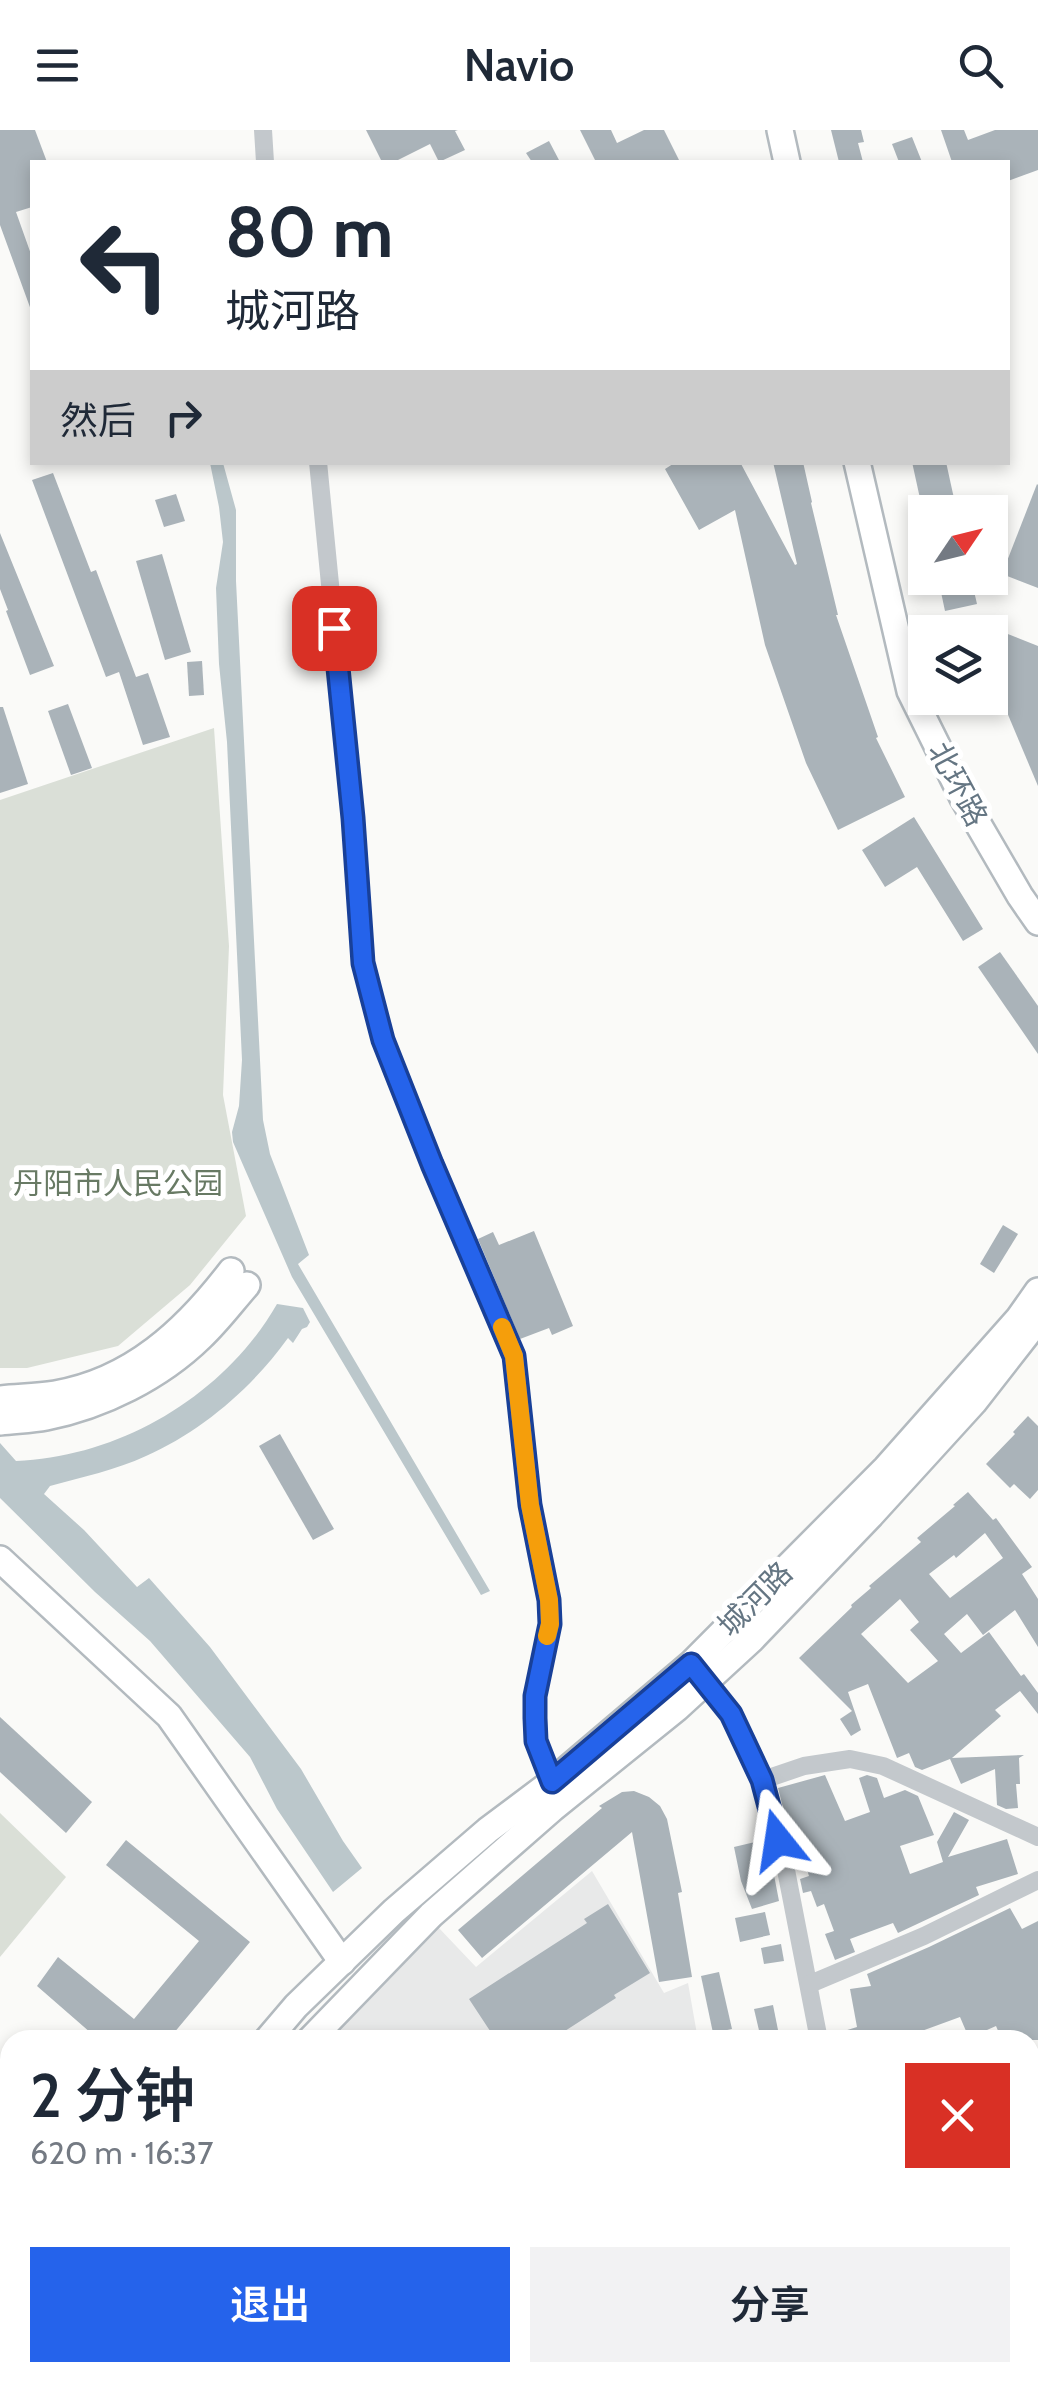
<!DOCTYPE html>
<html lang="zh">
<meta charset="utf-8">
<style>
body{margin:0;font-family:Cabin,"Noto Sans SC",sans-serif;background:#f2f2f3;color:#1f2937;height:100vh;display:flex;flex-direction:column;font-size:38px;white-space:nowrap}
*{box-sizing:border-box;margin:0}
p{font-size:32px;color:#747a83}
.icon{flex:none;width:55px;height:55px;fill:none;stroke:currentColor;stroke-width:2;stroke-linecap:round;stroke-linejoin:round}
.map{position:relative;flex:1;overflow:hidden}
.sheet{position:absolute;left:0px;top:1900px;width:1040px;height:352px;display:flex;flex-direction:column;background:#fff;border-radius:30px 30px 0 0;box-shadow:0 5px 15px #0003}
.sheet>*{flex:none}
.top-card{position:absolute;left:30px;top:30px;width:980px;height:305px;border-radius:0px;box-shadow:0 5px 15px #0003;background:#fff;color:#1f2937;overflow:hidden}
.needle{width:65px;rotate:55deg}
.fabs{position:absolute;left:908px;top:365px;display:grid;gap:20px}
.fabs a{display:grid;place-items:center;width:100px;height:100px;border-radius:0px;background:#fff;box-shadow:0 5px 15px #0003;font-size:50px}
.pin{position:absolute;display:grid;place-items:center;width:85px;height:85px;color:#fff;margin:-42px;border-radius:20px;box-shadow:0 5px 15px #0006}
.me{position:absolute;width:110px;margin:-55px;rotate:345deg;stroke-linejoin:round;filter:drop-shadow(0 0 8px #0008)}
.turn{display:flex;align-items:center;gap:35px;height:210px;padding:0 30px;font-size:45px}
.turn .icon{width:130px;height:130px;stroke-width:2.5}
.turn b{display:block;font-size:70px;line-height:85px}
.then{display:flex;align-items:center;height:95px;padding:0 30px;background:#0003;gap:20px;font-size:38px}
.round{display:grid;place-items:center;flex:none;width:105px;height:105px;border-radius:0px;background:#f2f2f3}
.overview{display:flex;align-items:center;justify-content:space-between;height:170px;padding:0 30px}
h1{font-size:60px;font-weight:600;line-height:75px}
.action{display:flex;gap:20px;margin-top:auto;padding:20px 30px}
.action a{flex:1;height:115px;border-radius:0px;background:#2563eb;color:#fff;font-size:40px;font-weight:600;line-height:115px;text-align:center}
.action a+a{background:#f2f2f3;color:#1f2937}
header{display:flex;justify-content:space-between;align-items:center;height:130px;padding:0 30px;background:#fff;font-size:45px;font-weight:600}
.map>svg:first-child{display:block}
.built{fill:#e8e9e9}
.green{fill:#dadfd7}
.water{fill:#bbc7cb}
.building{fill:#aab3b9;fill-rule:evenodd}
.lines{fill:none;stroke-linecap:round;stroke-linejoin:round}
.secondary-casing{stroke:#b3babf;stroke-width:30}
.lane{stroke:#c3c8cc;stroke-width:9}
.street{stroke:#c3c8cc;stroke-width:18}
.secondary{stroke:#fff;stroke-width:25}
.route-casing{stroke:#184099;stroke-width:25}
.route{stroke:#2563eb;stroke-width:18}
.slow{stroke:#f59e0b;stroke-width:18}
.labels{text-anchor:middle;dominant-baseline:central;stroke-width:10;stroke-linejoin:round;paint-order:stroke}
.street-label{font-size:30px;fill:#657683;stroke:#fff}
.park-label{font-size:30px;fill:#687a64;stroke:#fff}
</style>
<header><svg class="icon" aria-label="menu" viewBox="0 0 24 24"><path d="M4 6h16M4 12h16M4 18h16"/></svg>Navio<svg class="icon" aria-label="search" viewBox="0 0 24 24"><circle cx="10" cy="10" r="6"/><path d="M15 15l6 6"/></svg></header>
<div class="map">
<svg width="1038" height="2251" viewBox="0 0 1038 2251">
<rect width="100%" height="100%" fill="#fafaf8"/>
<g class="built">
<polygon points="592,1741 664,1863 688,1853 698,1910 329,1910 438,1797 476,1837"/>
<polygon points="305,2242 742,2242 743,2251 294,2251"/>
</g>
<g class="green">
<polygon points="214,598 229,816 223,965 246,1086 190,1155 118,1216 27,1238 0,1238 0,670"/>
<polygon points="0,1683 66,1747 0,1827"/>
</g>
<g class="water">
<polygon points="210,333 223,333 236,380 236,451 263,990 270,1024 309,1125 298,1134 490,1461 481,1465 292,1147 233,1012 232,1002 239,976 242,930 227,612 219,534 216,458 223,412 219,377"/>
<path d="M277 1174 303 1178 310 1192 307 1197 302 1199 293 1213 288 1208C252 1258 202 1301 146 1326 116 1340 82 1347 50 1356L44 1364 84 1400 137 1457 149 1448 210 1517 301 1639 343 1711 362 1738 333 1762 277 1679 250 1627 150 1511 95 1462 0 1368V1313L16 1331C121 1327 225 1265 277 1174Z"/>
</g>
<g class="building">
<polygon points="0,0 35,0 47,32 32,32 32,77 16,82 32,127 32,180 31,180 0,95"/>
<polygon points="366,0 458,0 455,1 465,20 439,32 430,14 394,32 382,32"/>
<polygon points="580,0 611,0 617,13 644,0 664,0 680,32 596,32"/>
<polygon points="831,0 861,0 864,12 858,13 863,32 839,32"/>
<polygon points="941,0 964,0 968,10 995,0 1038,0 1038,40 1008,51 1008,32 952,32"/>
<polygon points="912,7 922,32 899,32 892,14"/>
<polygon points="549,11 560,32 532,32 526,23"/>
<polygon points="676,332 740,332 795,435 797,434 773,332 803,332 812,372 811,373 838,485 836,485 878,607 876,608 905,667 838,700 806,633 765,515 735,380 699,400 665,339"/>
<polygon points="912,332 946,332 957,382 923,382"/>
<polygon points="53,343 91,442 96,440 136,547 148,543 170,607 143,615 119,542 106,547 32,350"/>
<polygon points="1037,354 1038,355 1038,458 1002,444"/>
<polygon points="176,364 185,391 164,397 155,370"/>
<polygon points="0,403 54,536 30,545 6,481 8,480 0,459"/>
<polygon points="162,424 191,522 165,530 136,431"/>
<polygon points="938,448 971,448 977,474 945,481"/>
<polygon points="990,497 1038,516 1038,656 990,542"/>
<polygon points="202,531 204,565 189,566 187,532"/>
<polygon points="68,574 92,638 71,645 48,581"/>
<polygon points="0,577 3,577 28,654 0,663"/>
<polygon points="914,687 983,799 963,811 917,737 885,757 862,720"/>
<polygon points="1000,822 1038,876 1038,924 978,837"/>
<polygon points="1003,1095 1018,1104 994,1143 980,1134"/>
<polygon points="534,1101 573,1196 552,1205 549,1198 520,1209 478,1109 493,1102 499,1115"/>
<polygon points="1028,1286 1038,1296 1038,1360 1030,1369 1014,1354 1010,1358 986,1334 1015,1304 1013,1302"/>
<polygon points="280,1304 334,1399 313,1410 259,1316"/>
<path d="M968 1362 993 1390 996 1388 1032 1437 1022 1444 1038 1469V1517L1015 1480 983 1505 967 1484 944 1504 961 1523 989 1502 1021 1546 1024 1544 1038 1563V1584L1020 1561 995 1580 1001 1586 952 1628 1024 1625 1019 1628 1020 1654H1016L1018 1678 1006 1679 997 1675 995 1639 961 1654 950 1629 922 1640 915 1637 909 1623 897 1628 868 1554 848 1562 861 1600 851 1606 840 1589 852 1581 799 1528 852 1477 851 1475 871 1458 869 1456 921 1412 917 1408 955 1376 953 1375ZM985 1403 1003 1428 950 1468 929 1444 954 1425 956 1428ZM900 1469 919 1492 910 1500 938 1531 908 1553 861 1504Z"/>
<polygon points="0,1587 92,1672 66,1703 0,1642"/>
<polygon points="825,1645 845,1691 870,1682 859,1648 867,1645 877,1648 884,1668 905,1660 918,1666 934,1705 900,1716 910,1744 943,1732 937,1712 954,1682 969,1690 948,1727 1007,1709 1018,1744 976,1757 979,1765 898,1803 893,1793 850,1809 855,1822 835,1830 825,1804 834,1801 824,1774 817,1777 811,1761 803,1763 800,1749 809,1746 794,1699 789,1701 778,1658"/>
<polygon points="634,1661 649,1667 660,1676 667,1689 682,1762 678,1763 692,1847 659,1852 632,1702 482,1828 458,1800 602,1678 599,1676 622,1662"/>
<polygon points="126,1710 250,1812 168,1910 99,1910 37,1856 58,1827 134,1889 199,1811 106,1735"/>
<polygon points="755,1712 763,1749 774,1745 779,1771 752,1779 741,1751 734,1717"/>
<polygon points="608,1774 650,1843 614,1865 616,1868 551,1910 496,1910 469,1869 587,1793 584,1789"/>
<polygon points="1010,1778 1022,1799 1038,1791 1038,1910 1002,1910 996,1896 969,1908 960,1887 908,1906 909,1910 831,1910 831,1905 857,1897 850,1859 871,1856 867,1844 929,1817"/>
<polygon points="765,1782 770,1805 740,1812 735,1788"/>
<polygon points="781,1814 784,1831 764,1834 761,1818"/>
<polygon points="719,1842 732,1899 713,1903 701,1846"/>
<polygon points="773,1875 779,1905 761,1909 754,1879"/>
</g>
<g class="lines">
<defs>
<g id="secondary">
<polyline points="780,0 787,32"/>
<polyline points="857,332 910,561 963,668 1020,766 1038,792"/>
<path d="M0 1269C18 1267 37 1267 55 1264 132 1251 186 1200 231 1141"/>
<path d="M0 1292C15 1290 31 1290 46 1287 102 1276 160 1247 201 1207 218 1191 232 1172 247 1155"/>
<polyline points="0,1429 169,1586 342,1832"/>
<polyline points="267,1910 296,1876 394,1781 488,1700 552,1652 691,1534 886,1338 1019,1188 1038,1161"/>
<polyline points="310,1910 431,1785 553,1678 677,1578 751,1510 871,1385 974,1272 1038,1190"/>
<polyline points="0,2100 10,2111"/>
<polyline points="0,2218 10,2207"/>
<polyline points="2,2251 10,2242"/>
</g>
</defs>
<use href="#secondary" class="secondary-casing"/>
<polyline class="lane" points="529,2242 535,2251"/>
<g class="street">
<polyline points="263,0 265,32"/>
<polyline points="318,332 353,688 363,833 383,909 431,1034 514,1226 530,1375 549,1470 550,1494 535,1565 535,1611 552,1652"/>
<polyline points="701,1546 731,1584 763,1650 786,1740 819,1910"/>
<polyline points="763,1650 804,1636 850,1629 883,1636 1038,1707"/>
<polyline points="810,1854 924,1806 1038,1750"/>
<polyline points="867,2251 868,2242"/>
</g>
<use href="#secondary" class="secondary"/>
</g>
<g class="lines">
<defs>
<polyline id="route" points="334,498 353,688 363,833 383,910 432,1034 514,1226 530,1375 549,1470 550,1494 535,1566 535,1588 536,1611 552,1652 691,1534 731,1584 762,1650 778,1710"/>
</defs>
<use href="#route" class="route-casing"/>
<use href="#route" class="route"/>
<polyline class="slow" points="502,1197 514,1226 530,1375 549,1470 550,1494 547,1506"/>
</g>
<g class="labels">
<g class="street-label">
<text transform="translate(958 654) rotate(62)">北环路</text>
<text transform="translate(755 1469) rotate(-45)">城河路</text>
</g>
<g class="park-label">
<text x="118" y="1053">丹阳市人民公园</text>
</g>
</g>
</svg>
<div class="fabs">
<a><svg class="needle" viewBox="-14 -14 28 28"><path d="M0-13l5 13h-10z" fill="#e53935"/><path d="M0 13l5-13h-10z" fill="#747a83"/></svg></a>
<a><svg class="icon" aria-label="layers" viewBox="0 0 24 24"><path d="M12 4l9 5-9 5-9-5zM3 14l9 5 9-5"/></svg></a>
</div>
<div class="pin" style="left:334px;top:498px;background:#d93025"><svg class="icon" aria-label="arrive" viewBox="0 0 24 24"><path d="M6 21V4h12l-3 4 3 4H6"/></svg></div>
<svg class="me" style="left:778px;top:1710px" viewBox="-20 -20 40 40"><path d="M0-17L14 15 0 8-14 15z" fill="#2563eb" stroke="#fff" stroke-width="4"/></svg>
<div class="top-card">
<div class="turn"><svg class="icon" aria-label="left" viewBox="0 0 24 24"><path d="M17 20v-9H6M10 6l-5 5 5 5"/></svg><div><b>80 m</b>城河路</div></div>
<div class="then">然后<svg class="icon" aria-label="right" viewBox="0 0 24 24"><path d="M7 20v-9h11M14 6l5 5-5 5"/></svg></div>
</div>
<section class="sheet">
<div class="overview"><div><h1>2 分钟</h1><p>620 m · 16:37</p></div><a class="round" style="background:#d93025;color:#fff"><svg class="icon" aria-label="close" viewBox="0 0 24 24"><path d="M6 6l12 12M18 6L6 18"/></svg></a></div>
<div class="action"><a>退出</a><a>分享</a></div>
</section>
</div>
